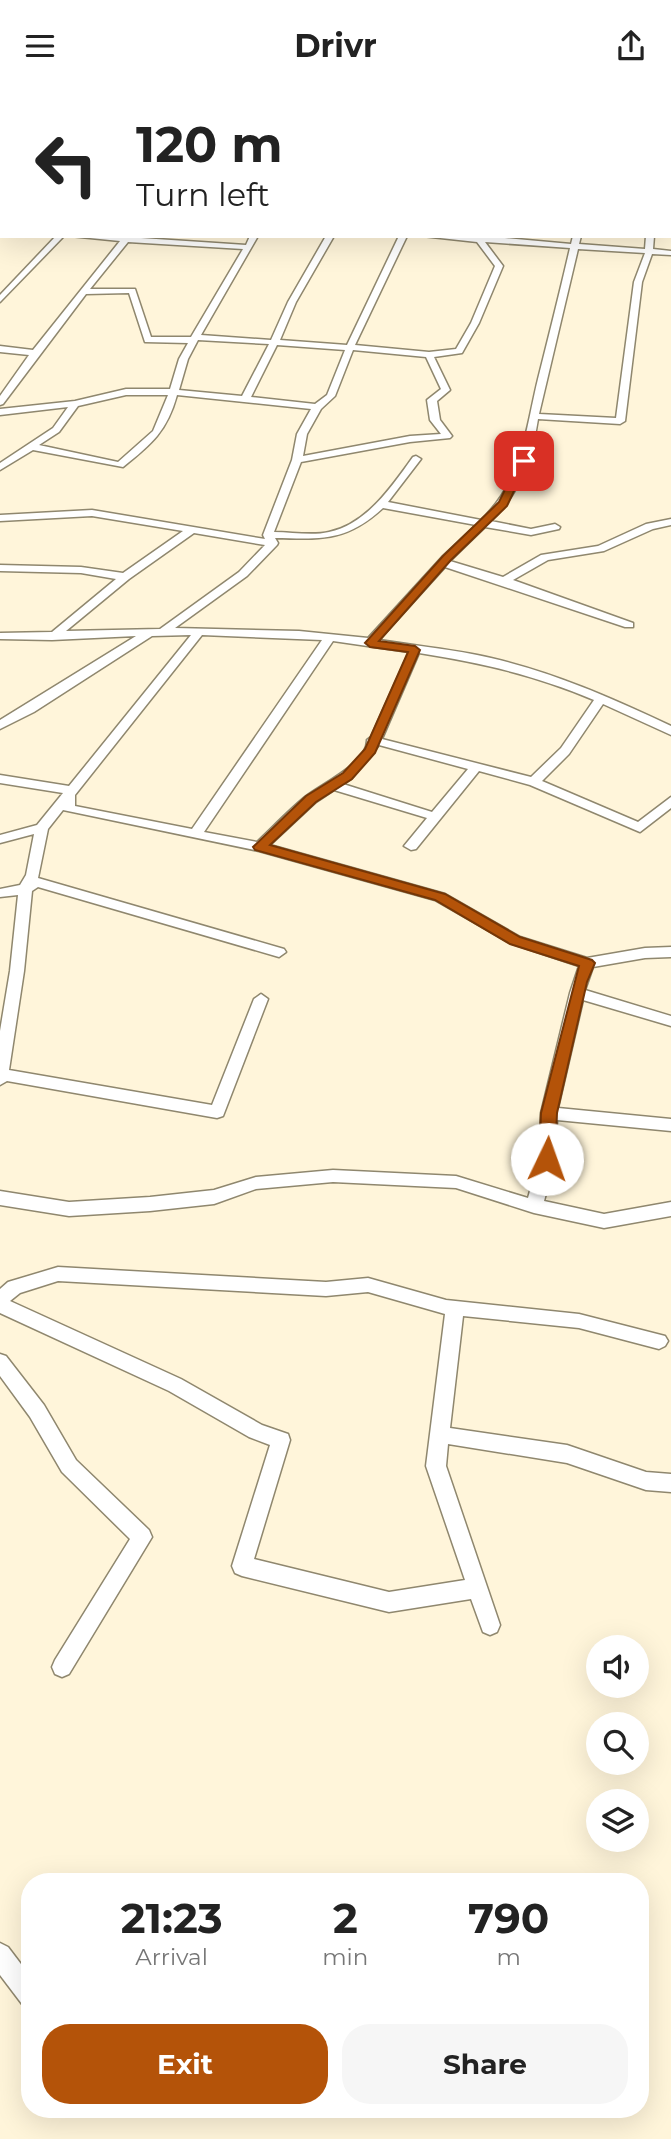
<!DOCTYPE html>
<style>
body{margin:0;font-family:Montserrat,sans-serif;background:#f6f6f6;color:#222;height:100vh;display:flex;flex-direction:column;font-size:26px;white-space:nowrap}
*{box-sizing:border-box;margin:0}
p{font-size:23px;color:#767676}
.icon{flex:none;width:38px;height:38px;fill:none;stroke:currentColor;stroke-width:2;stroke-linecap:round;stroke-linejoin:round}
.map{position:relative;flex:1;overflow:hidden}
.drawer{position:absolute;left:21px;top:1782px;width:628px;height:245px;display:flex;flex-direction:column;background:#fff;border-radius:28px;box-shadow:0 7px 28px #0002}
.drawer>*{flex:none}
.guide{position:absolute;left:0px;top:0px;width:672px;height:147px;box-shadow:0 7px 28px #0002;background:#fff;color:#222;overflow:hidden}
.fabs{position:absolute;left:586px;top:1544px;display:grid;gap:14px}
.fabs a{display:grid;place-items:center;width:63px;height:63px;border-radius:50%;background:#fff;box-shadow:0 7px 28px #0002;font-size:35px}
.pin{position:absolute;display:grid;place-items:center;width:60px;height:60px;color:#fff;margin:-30px;border-radius:14px;box-shadow:0 4px 10px #0006}
.me{position:absolute;width:77px;margin:-38px;rotate:3deg;stroke-linejoin:round;filter:drop-shadow(0 0 5px #0008)}
.turn{display:flex;align-items:center;gap:24px;height:147px;padding:0 21px;font-size:32px}
.turn .icon{width:91px;height:91px;stroke-width:2.5}
.turn b{display:block;font-size:49px;line-height:60px}
.eta{display:flex;justify-content:space-evenly;align-items:center;height:119px;text-align:center}
.eta b{font-size:42px;font-weight:700;line-height:49px}
.action{display:flex;gap:14px;margin-top:auto;padding:14px 21px}
.action a{flex:1;height:80px;border-radius:28px;background:#b45309;color:#fff;font-size:28px;font-weight:700;line-height:80px;text-align:center}
.action a+a{background:#f6f6f6;color:#222}
header{display:flex;justify-content:space-between;align-items:center;height:91px;padding:0 21px;background:#fff;font-size:32px;font-weight:700}
.map>svg:first-child{display:block}
.lines{fill:none;stroke-linecap:round;stroke-linejoin:round}
.street-casing{stroke:#8f876e;stroke-width:3}
.street{fill:#fff;fill-rule:evenodd}
.route{fill:#b45309;stroke:#753606;stroke-width:2}
</style>
<header><svg class="icon" aria-label="menu" viewBox="0 0 24 24"><path d="M4 6h16M4 12h16M4 18h16"/></svg>Drivr<svg class="icon" aria-label="share" viewBox="0 0 24 24"><path d="M12 15V3M7 8l5-5 5 5M5 13v7h14v-7"/></svg></header>
<div class="map">
<svg width="671" height="2048" viewBox="0 0 671 2048">
<rect width="100%" height="100%" fill="#fff5da"/>
<g class="lines">
<defs>
<g id="street">
<polygon points="38,0 44,0 37,2"/>
<polygon points="155,0 161,0 154,2"/>
<polygon points="230,0 236,0 229,2"/>
<polygon points="274,0 280,0 273,2"/>
<rect x="332" y="0" width="6" height="2"/>
<rect x="378" y="0" width="6" height="2"/>
<polygon points="608,0 614,0 615,2 609,2"/>
<polygon points="654,0 660,0 661,2 655,2"/>
<rect x="0" y="12" width="2" height="4"/>
<rect x="0" y="30" width="2" height="4"/>
<polygon points="0,56 2,56 0,61"/>
<rect x="670" y="69" width="1" height="4"/>
<polygon points="0,131 2,131 0,137"/>
<polygon points="56,145 64,145 0,211 0,204"/>
<path d="M70 145 126 146 246 154 250 145H258L201 244 271 249 288 211 326 145H334L296 211 280 249 347 254 399 145H407L355 254 429 261 456 258 471 232 495 175 477 151 422 145H484L571 153 573 145H581L579 153 645 158 646 145H654L653 158 671 160V164L652 163 642 191 625 330 620 333 538 328C532 367 520 402 491 430L531 438 555 433 560 436 559 438 531 444 485 436 450 470 503 486 541 464 598 455 646 433 671 428V434L653 438 604 460 548 469 513 489 633 532V536H625L445 476 379 549C416 555 454 558 491 567 555 582 612 607 671 635V644L603 613 569 663 542 690 638 731 671 706V717L640 741 530 694 479 680 416 758 411 759 404 755 427 727 334 699 316 711 270 754 445 803 520 846 587 867 645 857 671 856V866L645 867 593 876 585 899 671 925V935L583 909 558 1017 671 1028V1040L557 1029 555 1068 544 1110 604 1123 671 1111V1125L604 1137 534 1122 456 1097 333 1091 256 1098 214 1113 150 1120 69 1125 0 1114V1100L69 1111 150 1106 214 1099 256 1086 333 1079 456 1085 528 1107 539 1068 541 1022 570 902 579 875 510 852 435 809 259 760 63 719 48 738 38 787 284 858 286 861 279 866 38 796 32 800 24 880 9 979 212 1014 254 908 261 903 268 908 223 1025 217 1027 7 990 0 994V940L10 880 18 804 0 806V798L20 794 26 784 34 743 0 752V744L37 734 63 702 0 692V684L69 695 191 544 152 545 34 621 0 638V629L136 545 52 549 0 548V542L52 541 116 488 81 482 0 480V474L81 476 123 482 183 440 92 425 0 430V424L92 419 265 448 263 444 292 369 297 343 311 318 177 304C167 340 152 353 123 376L33 359 0 379V372L53 337 68 316 0 324V318L75 310 126 298H170L179 268 188 252 145 251 129 202 86 203 3 313 0 314V305L29 264 0 261V255L33 259 120 150ZM128 151 243 158 191 246H151L135 198H90ZM485 151 570 157C560 201 549 244 538 288 525 341 523 389 481 429L388 411 421 368 416 365 413 366C392 395 367 433 329 441 312 445 292 441 274 441L301 371 410 351 450 347 452 345 440 329 437 310 450 299 434 266 462 262 479 232 503 175ZM578 158 645 162 634 191 616 327 539 323ZM198 249 269 253 242 305 179 299 188 268ZM277 254 345 259 327 304 315 313 251 306ZM353 259 426 266 441 298 427 309 430 329 441 343 410 345 303 365 307 343 321 318 335 305ZM126 304H168L153 340 118 371 39 354 59 341 78 315ZM383 417 476 434 443 465 368 547 299 540 175 537 247 485 277 454 278 452 275 447C322 448 346 451 383 417ZM194 442 265 454 239 481 160 538 66 540 129 488ZM202 544 322 549 192 738 75 715V704ZM333 550 409 561 371 646 367 649C368 672 321 693 305 706 288 720 273 736 257 751L204 741ZM419 562C482 572 535 584 594 609L561 657 531 686 382 648ZM379 654 468 678 432 721 343 693 351 688Z"/>
<path d="M58 1176 326 1191 368 1187 446 1209 579 1223 665 1245 668 1250 665 1255 659 1258 579 1237 463 1225 450 1337 567 1354 646 1381 671 1383V1401L646 1399 567 1372 448 1353 446 1375 500 1534 497 1541 490 1544 483 1541 471 1508 389 1521 242 1485 235 1482 232 1475 270 1354 249 1346 169 1300 0 1222V1198L8 1191ZM58 1190 326 1205 368 1201 445 1223 426 1375 465 1489 389 1501 254 1468 290 1349 288 1343 262 1334 181 1288 10 1210 20 1202Z"/>
<polygon points="0,1263 6,1265 44,1314 76,1369 149,1439 152,1446 69,1583 62,1586 55,1583 52,1576 55,1569 130,1448 62,1381 30,1326 0,1285"/>
<polygon points="0,1852 8,1856 30,1885 30,1917 22,1913 0,1884"/>
</g>
</defs>
<use href="#street" class="street-casing"/>
<use href="#street" class="street"/>
</g>
<polygon class="route" points="524,367 528,370 507,415 451,469 379,550 415,555 420,559 375,662 352,688 316,711 270,754 445,803 520,846 592,869 595,872 587,891 557,1022 555,1068 547,1074 539,1068 541,1022 579,875 510,853 435,809 255,759 253,756 306,705 343,682 365,658 408,561 370,556 365,552 443,465 499,411 519,370"/>
</svg>
<div class="fabs">
<a><svg class="icon" aria-label="sound" viewBox="0 0 24 24"><path d="M4 9h4l5-4v14l-5-4H4zM17 9q2 3 0 6"/></svg></a>
<a><svg class="icon" aria-label="search" viewBox="0 0 24 24"><circle cx="10" cy="10" r="6"/><path d="M15 15l6 6"/></svg></a>
<a><svg class="icon" aria-label="layers" viewBox="0 0 24 24"><path d="M12 4l9 5-9 5-9-5zM3 14l9 5 9-5"/></svg></a>
</div>
<div class="pin" style="left:524px;top:370px;background:#d93025"><svg class="icon" aria-label="arrive" viewBox="0 0 24 24"><path d="M6 21V4h12l-3 4 3 4H6"/></svg></div>
<svg class="me" style="left:547px;top:1068px" viewBox="-20 -20 40 40"><circle r="19" fill="#fff"/><path d="M0-13L10 11 0 6-10 11z" fill="#b45309"/></svg>
<div class="guide">
<div class="turn"><svg class="icon" aria-label="left" viewBox="0 0 24 24"><path d="M17 20v-9H6M10 6l-5 5 5 5"/></svg><div><b>120 m</b>Turn left</div></div>
</div>
<section class="drawer">
<div class="eta">
<div><b>21:23</b><p>Arrival</p></div>
<div><b>2</b><p>min</p></div>
<div><b>790</b><p>m</p></div>
</div>
<div class="action"><a>Exit</a><a>Share</a></div>
</section>
</div>
